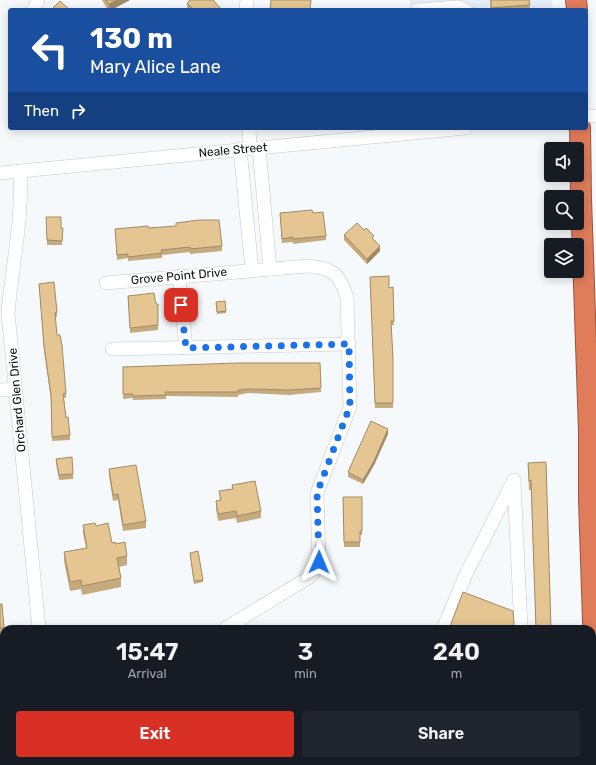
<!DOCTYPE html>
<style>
body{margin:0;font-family:Rubik,sans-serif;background:#20242c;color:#f1f3f6;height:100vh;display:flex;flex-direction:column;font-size:15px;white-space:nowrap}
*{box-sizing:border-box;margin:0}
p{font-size:13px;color:#9ea1a6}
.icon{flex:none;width:22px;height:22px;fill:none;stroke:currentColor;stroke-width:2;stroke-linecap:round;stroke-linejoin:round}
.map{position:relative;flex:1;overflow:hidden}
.side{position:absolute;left:0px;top:625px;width:596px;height:140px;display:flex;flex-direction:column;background:#171b24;border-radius:12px 12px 0 0;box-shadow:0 2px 10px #0003}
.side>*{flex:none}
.banner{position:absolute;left:8px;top:8px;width:580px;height:122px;border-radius:4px;box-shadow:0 2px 10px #0003;background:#1a4fa0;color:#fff;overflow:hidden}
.fabs{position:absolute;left:544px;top:142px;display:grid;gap:8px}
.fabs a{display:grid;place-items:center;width:40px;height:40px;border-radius:4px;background:#171b24;box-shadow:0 2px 10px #0003;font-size:20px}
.pin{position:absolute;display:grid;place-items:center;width:34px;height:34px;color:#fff;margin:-17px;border-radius:8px;box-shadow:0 2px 6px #0006}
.me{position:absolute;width:44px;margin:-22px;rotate:1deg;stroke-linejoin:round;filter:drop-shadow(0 0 3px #0008)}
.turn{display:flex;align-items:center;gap:14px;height:84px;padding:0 16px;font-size:18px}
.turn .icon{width:52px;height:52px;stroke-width:2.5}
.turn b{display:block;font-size:28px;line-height:34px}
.then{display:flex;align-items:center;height:38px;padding:0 16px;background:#0003;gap:8px;font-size:15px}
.eta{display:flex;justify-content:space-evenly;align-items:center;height:68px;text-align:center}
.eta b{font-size:24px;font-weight:600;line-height:28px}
.cta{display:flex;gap:8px;margin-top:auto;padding:8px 16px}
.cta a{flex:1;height:46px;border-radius:4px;background:#d93025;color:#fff;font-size:16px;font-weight:600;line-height:46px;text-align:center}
.cta a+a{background:#20242c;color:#f1f3f6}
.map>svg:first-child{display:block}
.built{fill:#e8eef8}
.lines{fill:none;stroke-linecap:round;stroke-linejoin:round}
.minor-casing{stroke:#c5c7cb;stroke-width:14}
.highway-casing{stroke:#985640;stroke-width:22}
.minor{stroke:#fff;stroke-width:13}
.highway{stroke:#e17c5a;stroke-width:20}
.wall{fill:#c5aa7e}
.shaded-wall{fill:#a08b66}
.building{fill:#e5c692;stroke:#a08b66}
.route{stroke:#1a73e8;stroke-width:7;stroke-dasharray:0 12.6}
.labels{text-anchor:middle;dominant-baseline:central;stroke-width:3.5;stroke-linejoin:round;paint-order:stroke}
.street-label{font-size:12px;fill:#0f1011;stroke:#fff}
</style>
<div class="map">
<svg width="596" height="765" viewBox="0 0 596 765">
<rect width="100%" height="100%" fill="#f6f9fc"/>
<polygon class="built" points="410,0 552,0 553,10 410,10"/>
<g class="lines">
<defs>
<g id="minor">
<polyline points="33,10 38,0"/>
<polyline points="246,10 247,0"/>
<polyline points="417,10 458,7 466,10"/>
<polyline points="586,116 596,116"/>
<polyline points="249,128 250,148"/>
<polyline points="259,148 270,269"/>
<polyline points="240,149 252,270"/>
<path d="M20 171C23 219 12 266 8 313L39 629"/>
<polyline points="0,173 465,128"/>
<polyline points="179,276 186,348"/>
<path d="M106 283 308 266C333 268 340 274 347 298L350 407 317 493 319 562 314 572 308 578 224 629"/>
<polyline points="112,349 349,344"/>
<polyline points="0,390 15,389"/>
<polyline points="514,482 521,629"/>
<polyline points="443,629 466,574 514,480"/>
<polyline points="541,761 541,765"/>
<polyline points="71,765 72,761"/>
<polyline points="390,765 391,761"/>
<polyline points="476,765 478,761"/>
</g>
<g id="highway">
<polyline points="576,0 577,10"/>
<polyline points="580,128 581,198 589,431 589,500 596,711"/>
</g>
</defs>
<use href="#minor" class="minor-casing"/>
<use href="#highway" class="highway-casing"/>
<use href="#minor" class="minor"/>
<use href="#highway" class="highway"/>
</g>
<g class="wall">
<polygon points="102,0 130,0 111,10 108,10"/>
<polygon points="490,0 529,0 530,10 491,10"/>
<polygon points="187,3 222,10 187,10"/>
<polygon points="280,213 313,213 326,236 326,240 293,244 293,242 282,243"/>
<polygon points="46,221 61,228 63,228 62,245 47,245"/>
<polygon points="148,228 222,246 222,251 190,254 190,252 162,255 162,258 128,261 128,258 117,260 115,229"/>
<polygon points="344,235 374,240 380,251 367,264 344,240"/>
<polygon points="370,277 389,288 393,287 394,325 391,325 393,359 393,408 375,408"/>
<polygon points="39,284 57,312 57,317 55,317 57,335 66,393 66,398 64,398 66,418 70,435 70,440 52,441 51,400 44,351"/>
<polygon points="128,296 156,304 158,304 158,330 130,333"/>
<polygon points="216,302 226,311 226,313 217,314"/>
<polygon points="320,363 321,392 289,395 248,393 238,395 238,397 166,396 166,399 133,400 133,398 123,399 123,367"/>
<polygon points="388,434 374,465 363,484 348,477 348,472"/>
<polygon points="56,459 73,474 73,479 59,480 56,463"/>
<polygon points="546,462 551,629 536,629 531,490 529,490 528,463"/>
<polygon points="109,469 146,521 146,528 123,531 118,500 113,501 109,476"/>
<polygon points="232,485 261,511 261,518 237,523 236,518 218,521 216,508 216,501 220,500 219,491 232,489"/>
<polygon points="343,497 362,497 362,535 360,535 360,547 344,547"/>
<polygon points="83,525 96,526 112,543 115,544 127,556 127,565 119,567 121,578 121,587 82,595 81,589 70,591 64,561 64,552 86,548 83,533"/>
<polygon points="190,553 203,580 203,582 194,584"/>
<polygon points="0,604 2,604 4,629 4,633 0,633 3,671 0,671"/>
</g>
<g class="shaded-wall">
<polygon points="117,0 130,0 111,10 109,10 109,4"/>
<polygon points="380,246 380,251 367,264 367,259"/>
<polygon points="388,429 388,434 374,465 363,484 363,480"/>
<polygon points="514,623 514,629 512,629"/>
<polygon points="4,689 4,699 0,709 0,704"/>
<polygon points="460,761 464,761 462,765 459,765"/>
</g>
<g class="building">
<polygon points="106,0 117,0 109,4"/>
<polygon points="190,0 213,0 222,10 189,10 192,8 187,3"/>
<polygon points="271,0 311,0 310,10 270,10"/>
<polygon points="491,0 529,0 530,5 491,8"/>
<polygon points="60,1 70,10 51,10"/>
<polygon points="312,210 313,213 323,212 326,236 293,239 293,237 282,239 280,213"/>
<polygon points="46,217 61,217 61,228 63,228 62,241 47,240"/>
<polygon points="199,220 219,220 222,246 190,249 190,247 161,250 162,253 128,257 128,254 117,255 115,229 148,226 148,228 176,226 176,223"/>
<polygon points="357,223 364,230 366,228 374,236 372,238 380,246 367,259 344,235"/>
<polygon points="389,276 389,288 393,287 394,321 391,321 393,359 393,403 375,403 370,277"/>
<polygon points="54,282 57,312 55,313 57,335 60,335 62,345 66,393 63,394 66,418 68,417 70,435 52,437 51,395 44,346 39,284"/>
<polygon points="154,293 156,304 158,304 158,325 130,328 128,296"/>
<polygon points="225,301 226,311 217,312 216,302"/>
<polygon points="237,363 320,363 321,388 289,390 248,389 238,390 238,392 165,392 166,395 133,396 133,394 123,394 123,367"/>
<polygon points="371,421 388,429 374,461 363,480 348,472"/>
<polygon points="72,457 73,474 59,475 56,459"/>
<polygon points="546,462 551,629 536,629 531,480 529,481 528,463"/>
<polygon points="136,465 146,521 123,525 118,494 113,495 109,469"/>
<polygon points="255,481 261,511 237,516 236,511 218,514 216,501 221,500 219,491 233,489 232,485"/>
<polygon points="343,497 362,497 362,531 360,531 360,542 344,542"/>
<polygon points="95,523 96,526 108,523 112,543 115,542 115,544 125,542 127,556 117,558 121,578 82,586 81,580 70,582 64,552 87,548 83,525"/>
<polygon points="198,551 203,580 194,581 190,553"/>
<polygon points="463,592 513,611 514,623 512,629 449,629"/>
<polygon points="0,604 2,604 4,628 0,628"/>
<polygon points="0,632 3,666 0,666"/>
<polygon points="0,684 4,685 4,689 3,693 4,693 4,694 0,704"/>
<polygon points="398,761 460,761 459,765 396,765"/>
<rect x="494" y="761" width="29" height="4"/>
</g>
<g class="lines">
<polyline class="route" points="181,305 186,348 349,344 350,406 317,493 319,562"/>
</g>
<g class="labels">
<g class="street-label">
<text transform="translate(233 150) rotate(-5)">Neale Street</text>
<text transform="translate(179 276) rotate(-5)">Grove Point Drive</text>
<text transform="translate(17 400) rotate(-95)">Orchard Glen Drive</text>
</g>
</g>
</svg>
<div class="fabs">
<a><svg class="icon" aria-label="sound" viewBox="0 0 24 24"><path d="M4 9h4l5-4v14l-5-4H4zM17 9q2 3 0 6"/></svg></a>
<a><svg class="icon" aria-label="search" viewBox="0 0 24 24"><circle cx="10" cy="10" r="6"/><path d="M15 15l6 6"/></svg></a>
<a><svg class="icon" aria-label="layers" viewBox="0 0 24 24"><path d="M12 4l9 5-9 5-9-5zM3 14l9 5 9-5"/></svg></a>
</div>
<div class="pin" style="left:181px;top:305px;background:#d93025"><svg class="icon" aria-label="arrive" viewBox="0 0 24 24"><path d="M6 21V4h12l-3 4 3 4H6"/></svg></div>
<svg class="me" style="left:319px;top:562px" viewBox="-20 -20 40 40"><path d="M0-17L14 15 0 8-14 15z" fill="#1a73e8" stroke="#fff" stroke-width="4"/></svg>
<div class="banner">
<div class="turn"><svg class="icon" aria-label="left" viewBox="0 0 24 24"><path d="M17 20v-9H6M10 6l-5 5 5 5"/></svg><div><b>130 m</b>Mary Alice Lane</div></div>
<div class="then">Then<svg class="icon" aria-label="right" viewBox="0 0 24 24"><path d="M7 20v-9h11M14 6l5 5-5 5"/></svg></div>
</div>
<section class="side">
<div class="eta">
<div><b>15:47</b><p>Arrival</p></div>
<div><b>3</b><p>min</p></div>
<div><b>240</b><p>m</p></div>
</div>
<div class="cta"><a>Exit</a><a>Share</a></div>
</section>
</div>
